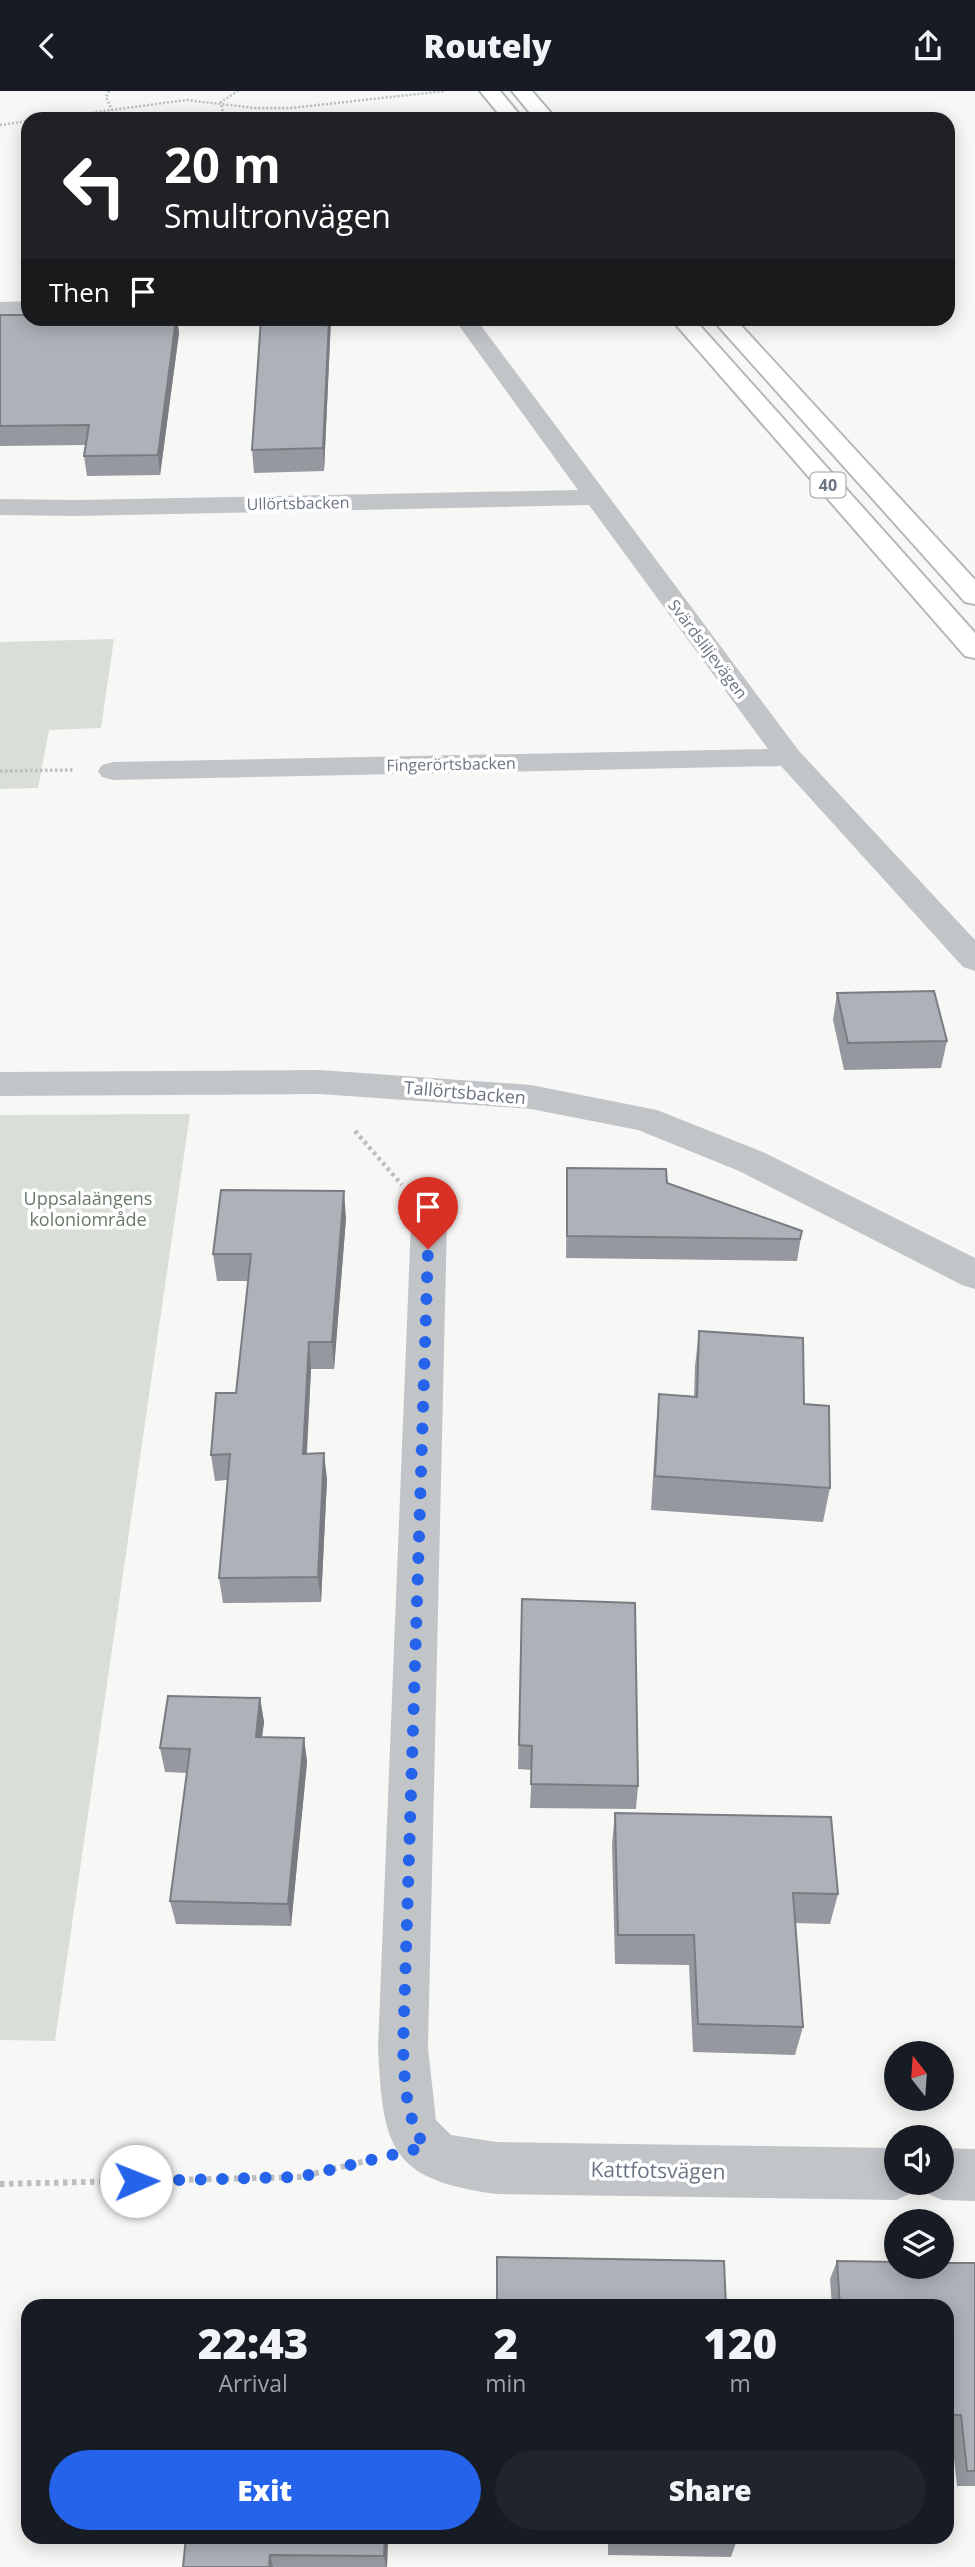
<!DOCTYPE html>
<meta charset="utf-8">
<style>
body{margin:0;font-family:"Open Sans",sans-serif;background:#20242c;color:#f1f3f6;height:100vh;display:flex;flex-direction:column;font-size:26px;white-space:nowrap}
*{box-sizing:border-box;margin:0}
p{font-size:23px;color:#9ea1a6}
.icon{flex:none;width:38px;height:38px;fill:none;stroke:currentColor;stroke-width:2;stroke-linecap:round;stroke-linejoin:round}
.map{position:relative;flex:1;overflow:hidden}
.drawer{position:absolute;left:21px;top:2208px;width:933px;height:245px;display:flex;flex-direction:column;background:#171b24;border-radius:21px;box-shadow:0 4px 18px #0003}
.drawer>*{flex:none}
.hud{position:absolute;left:21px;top:21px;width:934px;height:214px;border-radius:21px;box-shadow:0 4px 18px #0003;background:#202124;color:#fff;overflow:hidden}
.needle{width:46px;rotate:343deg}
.fabs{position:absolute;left:884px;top:1950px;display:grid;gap:14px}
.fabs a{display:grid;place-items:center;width:70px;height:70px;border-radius:50%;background:#171b24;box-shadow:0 4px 18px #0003;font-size:35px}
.pin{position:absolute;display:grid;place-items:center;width:60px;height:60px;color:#fff;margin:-72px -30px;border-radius:50% 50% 50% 0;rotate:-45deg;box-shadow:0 0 7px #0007}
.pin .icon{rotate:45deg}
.me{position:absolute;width:77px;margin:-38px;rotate:89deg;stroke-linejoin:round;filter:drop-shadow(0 0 5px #0008)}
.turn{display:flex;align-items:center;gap:24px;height:147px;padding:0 28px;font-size:32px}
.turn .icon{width:91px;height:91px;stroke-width:2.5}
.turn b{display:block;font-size:49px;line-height:60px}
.then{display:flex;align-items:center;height:66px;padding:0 28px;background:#0003;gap:14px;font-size:26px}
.eta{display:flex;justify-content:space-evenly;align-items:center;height:119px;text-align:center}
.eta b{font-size:42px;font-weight:800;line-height:49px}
.primary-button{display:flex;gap:14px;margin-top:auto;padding:14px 28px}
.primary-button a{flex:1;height:80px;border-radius:42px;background:#2563eb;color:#fff;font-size:28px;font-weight:800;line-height:80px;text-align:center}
.primary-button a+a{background:#20242c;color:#f1f3f6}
header{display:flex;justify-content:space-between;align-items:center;height:91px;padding:0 28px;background:#171b24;font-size:32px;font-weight:800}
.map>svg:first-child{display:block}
.green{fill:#d9ded7}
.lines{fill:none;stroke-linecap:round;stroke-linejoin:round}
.highway-casing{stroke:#b5b8bb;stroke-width:4}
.path-far3{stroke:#bcbec0;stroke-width:2.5;stroke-dasharray:2 2;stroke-linecap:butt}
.path-far2{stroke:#bcbec0;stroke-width:3.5;stroke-dasharray:2.5 2.5;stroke-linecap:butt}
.path-far1{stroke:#bcbec0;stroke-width:4.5;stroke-dasharray:3.5 3.5;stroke-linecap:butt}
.path{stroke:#bcbec0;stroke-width:6;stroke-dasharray:4.5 4.5;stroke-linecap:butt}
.minor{fill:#c2c5c8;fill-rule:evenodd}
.highway{fill:#fff;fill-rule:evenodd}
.wall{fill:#95989e}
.shaded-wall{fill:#797c81}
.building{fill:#adb1b8;stroke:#797c81;stroke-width:2}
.route{stroke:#2563eb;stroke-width:12;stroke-dasharray:0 21.6}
.labels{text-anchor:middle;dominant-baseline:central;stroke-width:7;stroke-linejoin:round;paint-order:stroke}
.shield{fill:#fff;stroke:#979ea8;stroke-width:2}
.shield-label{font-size:16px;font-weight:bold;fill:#6b7482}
.far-street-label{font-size:16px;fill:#6b7482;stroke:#fff}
.street-label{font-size:18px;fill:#6b7482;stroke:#fff}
.park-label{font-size:18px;fill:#6a7a69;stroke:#fff}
.near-street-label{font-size:21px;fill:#6b7482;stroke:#fff}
</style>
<header><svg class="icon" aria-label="back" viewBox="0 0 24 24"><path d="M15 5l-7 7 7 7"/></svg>Routely<svg class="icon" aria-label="share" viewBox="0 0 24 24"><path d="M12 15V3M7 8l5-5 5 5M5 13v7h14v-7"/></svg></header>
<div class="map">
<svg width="975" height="2476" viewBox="0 0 975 2476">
<rect width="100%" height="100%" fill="#f7f8f6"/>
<g class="green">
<polygon points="114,548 101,637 49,639 38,697 0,698 0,551"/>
<polygon points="190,1023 55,1950 0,1949 0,1024"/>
</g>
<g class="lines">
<defs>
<g id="highway">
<polygon points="480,0 500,0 523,28 503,28"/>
<polygon points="512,0 532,0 556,28 535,28"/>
<polygon points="671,228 694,228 975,542 975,567 965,565"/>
<polygon points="712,228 735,228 975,489 975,513 965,511"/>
</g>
</defs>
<use href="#highway" class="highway-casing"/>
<g class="path-far3">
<polyline points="109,0 106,6 112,19"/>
<polyline points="44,28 186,9 255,17 291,17 445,0"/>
<polyline points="224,28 221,11 238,0"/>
<polyline points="0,34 28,30"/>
</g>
<polyline class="path-far2" points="0,680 73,679"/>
<polyline class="path-far1" points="355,1040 402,1094"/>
<polyline class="path" points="0,2093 300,2086 366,2070"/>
<g class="minor">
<polygon points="28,210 28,224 0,225 0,211"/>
<polygon points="454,228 476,228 799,660 975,849 975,880 963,876 781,675 113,689 102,686 98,680 102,674 113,671 768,658 589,414 77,425 0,424 0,408 77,409 578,399"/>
<polygon points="320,979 531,994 657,1019 765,1062 975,1167 975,1198 962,1194 739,1080 638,1039 531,1018 320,1003 0,1005 0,981"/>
<path d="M429 1117 442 1121 447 1130 428 1957 436 2029 451 2044 497 2051 896 2057V2091H918L914 2101 896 2109 497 2103C390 2089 383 2057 378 1957L411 1130 416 1121Z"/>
<polygon points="942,2057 975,2058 975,2110 942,2109 924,2101 920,2091 942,2091"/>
</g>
<use href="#highway" class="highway"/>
</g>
<g class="wall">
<polygon points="0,224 28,228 177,228 179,242 160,384 87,385 84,365 86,354 0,355"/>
<polygon points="261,228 331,228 324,380 254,382 252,359"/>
<polygon points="837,902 947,950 941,977 844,979 833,929"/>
<polygon points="567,1077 667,1092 802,1140 797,1170 566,1167"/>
<polygon points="346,1127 334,1278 311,1278 307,1363 327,1388 321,1511 223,1512 219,1487 227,1389 215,1390 211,1364 236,1302 248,1190 217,1190 213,1163"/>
<polygon points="699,1240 804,1313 830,1397 823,1431 651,1419 656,1338 659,1303 694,1305 695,1275"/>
<polygon points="522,1508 638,1695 636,1718 530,1717 532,1679 518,1678"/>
<polygon points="260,1607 264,1631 262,1646 304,1647 307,1671 291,1835 176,1833 170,1810 187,1682 165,1681 160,1657"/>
<polygon points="615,1722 838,1803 830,1833 795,1832 803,1936 795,1964 693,1961 689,1874 615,1873 612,1753"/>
<polygon points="837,2170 975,2172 975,2395 957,2395 951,2340 947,2340 947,2216 832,2216 830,2188"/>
<polygon points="388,2446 387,2476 183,2476"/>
<polygon points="608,2446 738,2446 731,2466 608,2464"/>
</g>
<g class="shaded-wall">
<polygon points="176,228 177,228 179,242 160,384 158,364"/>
<polygon points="329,228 331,228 324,380 323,357"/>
<polygon points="344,1100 346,1127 334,1278 332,1251"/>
<polygon points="309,1251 311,1278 305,1389 303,1363"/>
<polygon points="324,1362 327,1388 321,1511 318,1486"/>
<polygon points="260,1607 264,1631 259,1670 256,1646"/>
<polygon points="304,1647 307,1671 291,1835 288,1813"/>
<polygon points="385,2446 388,2446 387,2476 386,2476 384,2465"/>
<polygon points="270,2464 273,2476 269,2476"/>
</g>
<g class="building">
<polygon points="0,224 28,224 28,228 176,228 158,364 84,365 89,334 0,335"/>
<polygon points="261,228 329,228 323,357 252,359"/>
<polygon points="934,900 947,950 848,952 837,902"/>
<polygon points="567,1077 666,1078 667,1092 802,1140 800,1148 567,1145"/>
<polygon points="221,1099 344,1100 332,1251 309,1251 303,1363 324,1362 318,1486 219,1487 230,1363 211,1364 216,1302 236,1302 251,1163 213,1163"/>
<polygon points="699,1240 803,1247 804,1313 829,1315 830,1397 655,1385 659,1303 697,1306"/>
<polygon points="522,1508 635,1512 638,1695 531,1693 532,1655 519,1654"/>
<polygon points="168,1605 260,1607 256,1646 304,1647 288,1813 170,1810 190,1658 160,1657"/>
<polygon points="615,1722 831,1726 838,1803 793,1802 803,1936 698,1933 694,1844 618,1844"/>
<polygon points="497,2166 724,2170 726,2216 497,2216"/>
<polygon points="837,2170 896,2171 896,2175 942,2175 942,2172 975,2172 975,2380 967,2380 961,2324 947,2324 947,2216 840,2216"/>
<polygon points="206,2211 301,2212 301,2216 205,2216"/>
<polygon points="186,2446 385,2446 384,2465 270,2464 269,2476 183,2476"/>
</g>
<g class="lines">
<path class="route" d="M136 2090 300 2086 425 2056C405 2025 405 1993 403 1957L428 1158"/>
</g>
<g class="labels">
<rect class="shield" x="810.5" y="381.5" width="35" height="25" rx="5"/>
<g class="shield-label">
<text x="828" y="394">40</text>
</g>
<g class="far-street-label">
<text transform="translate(298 412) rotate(-1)">Ullörtsbacken</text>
<text transform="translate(708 558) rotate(53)">Svärdsliljevägen</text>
<text transform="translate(451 673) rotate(-1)">Fingerörtsbacken</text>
</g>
<g class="street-label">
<text transform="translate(465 1001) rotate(5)">Tallörtsbacken</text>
</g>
<g class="park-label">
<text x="88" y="1107">Uppsalaängens<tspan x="88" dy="21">koloniområde</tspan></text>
</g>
<g class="near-street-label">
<text transform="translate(658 2079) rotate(1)">Kattfotsvägen</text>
</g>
</g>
</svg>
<div class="fabs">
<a><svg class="needle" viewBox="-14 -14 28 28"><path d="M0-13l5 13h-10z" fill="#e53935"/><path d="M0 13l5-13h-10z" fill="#9ea1a6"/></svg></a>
<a><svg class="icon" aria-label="sound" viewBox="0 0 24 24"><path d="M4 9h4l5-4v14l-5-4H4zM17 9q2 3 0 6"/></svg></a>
<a><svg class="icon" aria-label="layers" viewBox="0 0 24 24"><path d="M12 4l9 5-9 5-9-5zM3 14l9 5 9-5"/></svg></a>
</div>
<div class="pin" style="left:428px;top:1158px;background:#d93025"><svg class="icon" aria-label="arrive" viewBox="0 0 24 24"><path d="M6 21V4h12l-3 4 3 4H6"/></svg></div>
<svg class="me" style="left:136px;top:2090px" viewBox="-20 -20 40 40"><circle r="19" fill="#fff"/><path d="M0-13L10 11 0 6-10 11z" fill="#2563eb"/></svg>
<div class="hud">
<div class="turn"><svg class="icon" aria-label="left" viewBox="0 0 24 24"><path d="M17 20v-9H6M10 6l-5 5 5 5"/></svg><div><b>20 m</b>Smultronvägen</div></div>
<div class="then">Then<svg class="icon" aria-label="arrive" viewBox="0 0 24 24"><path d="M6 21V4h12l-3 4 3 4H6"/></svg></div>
</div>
<section class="drawer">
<div class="eta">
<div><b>22:43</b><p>Arrival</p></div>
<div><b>2</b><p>min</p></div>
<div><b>120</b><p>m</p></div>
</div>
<div class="primary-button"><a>Exit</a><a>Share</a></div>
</section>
</div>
